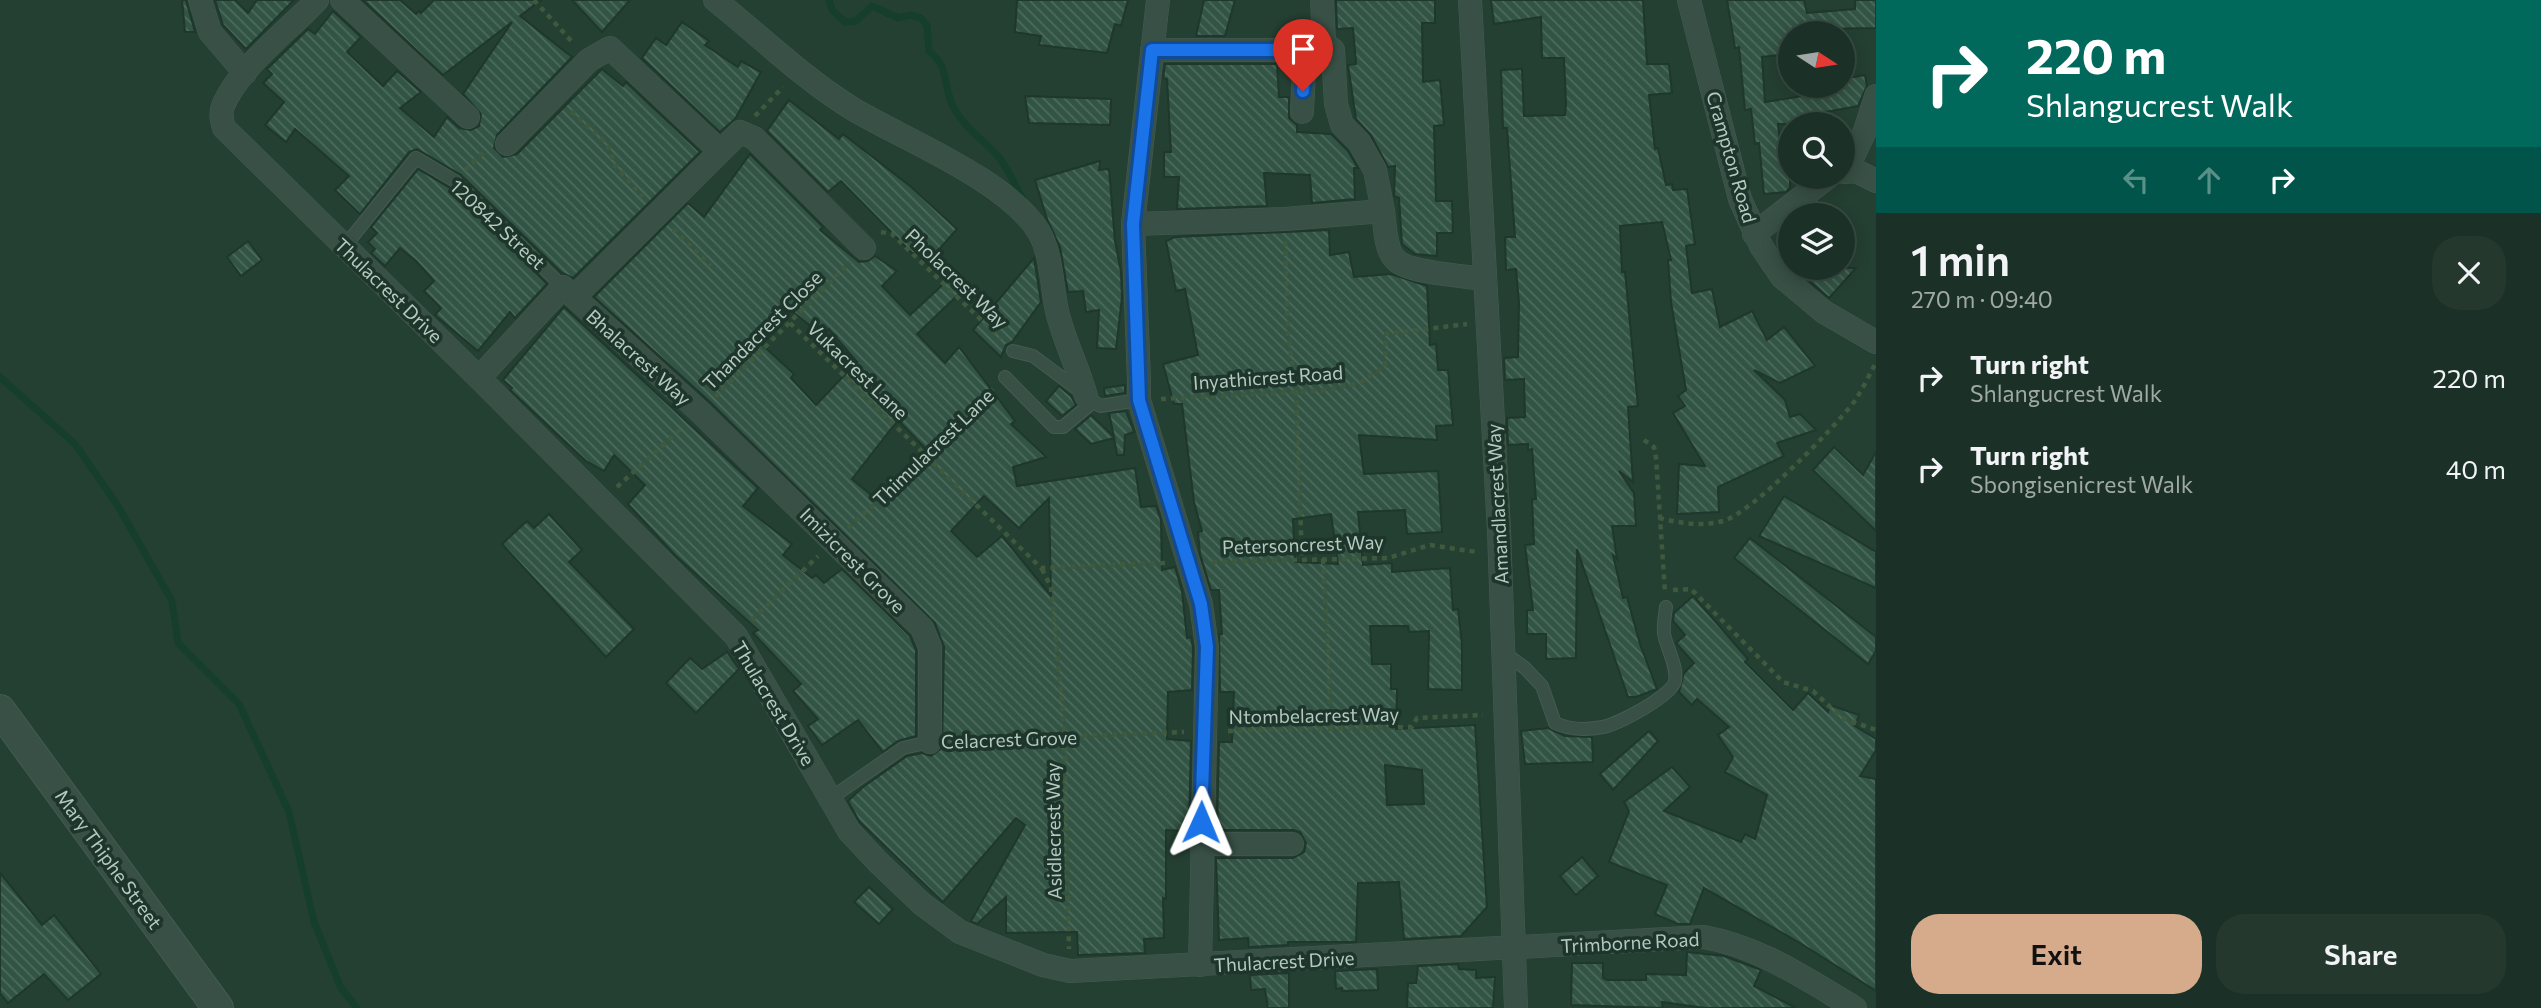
<!DOCTYPE html>
<meta charset="utf-8">
<style>
body{margin:0;font-family:Commissioner,sans-serif;background:#24382e;color:#f1f3f6;height:100vh;display:flex;flex-direction:column;font-size:26px;white-space:nowrap}
*{box-sizing:border-box;margin:0}
p{font-size:23px;color:#a0a9a7}
.icon{flex:none;width:38px;height:38px;fill:none;stroke:currentColor;stroke-width:2;stroke-linecap:round;stroke-linejoin:round}
.map{position:relative;flex:1;overflow:hidden}
.side{display:flex;flex-direction:column;background:#1b3026;width:665px}
.side>*{flex:none}
.guide{background:#00695c;color:#fff;overflow:hidden}
.needle{width:46px;rotate:102deg}
.tools{position:absolute;left:1778px;top:21px;display:grid;gap:14px}
.tools a{display:grid;place-items:center;width:77px;height:77px;border-radius:50%;background:#1b3026;box-shadow:0 4px 18px #0003,0 0 0 2px #394b43;font-size:35px}
.pin{position:absolute;display:grid;place-items:center;width:60px;height:60px;color:#fff;margin:-72px -30px;border-radius:50% 50% 50% 0;rotate:-45deg;box-shadow:0 0 7px #0007}
.pin .icon{rotate:45deg}
.me{position:absolute;width:77px;margin:-38px;rotate:1deg;stroke-linejoin:round;filter:drop-shadow(0 0 5px #0008)}
.turn{display:flex;align-items:center;gap:24px;height:147px;padding:0 35px;font-size:32px}
.turn .icon{width:91px;height:91px;stroke-width:2.5}
.turn b{display:block;font-size:49px;line-height:60px}
.lanes{display:flex;align-items:center;height:66px;padding:0 35px;background:#0003;justify-content:center;gap:35px;direction:ltr}
.lanes .off{opacity:.35}
.round{display:grid;place-items:center;flex:none;width:74px;height:74px;border-radius:28px;background:#24382e}
.head{display:flex;align-items:center;justify-content:space-between;height:119px;padding:0 35px}
h1{font-size:42px;font-weight:600;line-height:52px}
.cta{display:flex;gap:14px;margin-top:auto;padding:14px 35px}
.cta a{flex:1;height:80px;border-radius:28px;background:#d6ab8b;color:#111;font-size:28px;font-weight:600;line-height:80px;text-align:center}
.cta a+a{background:#24382e;color:#f1f3f6}
ul{padding:0;list-style:none}
li{display:flex;align-items:center;gap:21px;height:91px;padding:0 35px}
li div{flex:1}
li b{display:block;font-size:26px}
li em{font-style:normal}
main{display:flex;flex:1;min-height:0}
.map>svg:first-child{display:block}
.lines{fill:none;stroke-linecap:round;stroke-linejoin:round}
.stream{stroke:#163e2c;stroke-width:7}
.building{fill:url(#building-back-hatch);stroke:#1f372c;stroke-width:2;fill-rule:evenodd}
.service-casing{stroke:#445c51;stroke-width:14}
.minor-casing{stroke:#445c51;stroke-width:24}
.tertiary-casing{stroke:#445c51;stroke-width:32}
.path{stroke:#3f593f;stroke-width:4.5;stroke-dasharray:5 5;stroke-linecap:butt}
.service{stroke:#385045;stroke-width:12}
.minor{stroke:#385045;stroke-width:23}
.tertiary{stroke:#385045;stroke-width:30}
.route-casing{stroke:#114b97;stroke-width:18}
.route{stroke:#1a73e8;stroke-width:12}
.labels{text-anchor:middle;dominant-baseline:central;stroke-width:7;stroke-linejoin:round;paint-order:stroke}
.street-label{font-size:19px;fill:#b4cac1;stroke:#1d352a}
</style>
<main>
<div class="map">
<svg width="1876" height="1008" viewBox="0 0 1876 1008">
<defs>
<pattern id="building-back-hatch" width="6" height="6" patternUnits="userSpaceOnUse" patternTransform="scale(1.75)"><rect width="6" height="6" fill="#325444"/><path d="M-1 5l2 2M0 0l6 6M5-1l2 2" fill="none" stroke="#4d6b5d"/></pattern>
</defs>
<rect width="100%" height="100%" fill="#244032"/>
<g class="lines">
<g class="stream">
<path d="M829 0 832 10 845 22 856 21 872 6 898 18 910 15 921 18 927 26 929 51C949 66 943 84 952 104 962 126 980 137 996 154 1008 167 1015 186 1024 201"/>
<polyline points="0,377 75,444 118,506 172,601 178,643 239,704 289,812 314,922 341,988 357,1008"/>
</g>
</g>
<g class="building">
<polygon points="182,0 186,0 195,32 185,32"/>
<polygon points="215,0 235,0 248,13 257,0 294,0 246,49 223,25"/>
<polygon points="363,0 400,0 416,14 419,11 421,13 434,0 541,0 520,16 572,57 497,135 494,148 503,157 517,154 602,69 623,86 626,82 700,152 573,278 562,273 461,175 417,149 409,152 360,214 335,190 349,176 295,129 286,142 265,125 284,102 263,83 272,74 267,69 308,29 315,34 333,11 361,37 347,52 383,86 397,71 421,92 400,108 434,137 447,117 459,128 471,130 479,126 481,114 463,94 512,22 443,75"/>
<polygon points="572,0 630,0 602,32"/>
<polygon points="1017,0 1128,0 1121,26 1115,24 1107,53 1039,45 1041,36 1015,32"/>
<polygon points="1204,0 1235,0 1225,36 1196,36"/>
<polygon points="1336,0 1435,0 1435,23 1422,23 1423,82 1440,80 1444,125 1434,126 1436,201 1452,201 1453,233 1437,233 1437,256 1415,254 1402,244 1399,198 1394,196 1395,166 1388,167 1371,135 1356,119 1348,65 1356,64 1353,28 1337,29"/>
<polygon points="1491,0 1643,0 1647,64 1669,64 1672,93 1649,95 1655,149 1658,148 1666,185 1672,184 1673,190 1687,189 1695,244 1686,246 1692,293 1712,289 1720,327 1752,311 1767,340 1784,327 1815,366 1780,383 1754,370 1785,400 1790,417 1800,414 1816,430 1777,443 1784,456 1718,487 1719,512 1677,514 1679,464 1705,466 1673,413 1685,406 1678,396 1686,390 1671,302 1668,260 1671,260 1662,222 1620,226 1622,272 1625,272 1638,406 1628,407 1633,482 1619,471 1634,493 1636,526 1612,526 1617,559 1613,555 1623,598 1627,597 1640,644 1657,689 1636,697 1628,697 1577,549 1576,658 1546,659 1546,634 1527,634 1527,610 1533,610 1525,545 1534,544 1532,499 1536,499 1532,449 1528,450 1528,444 1508,445 1507,418 1525,417 1524,379 1505,380 1504,358 1518,357 1519,303 1516,269 1506,270 1505,237 1515,237 1507,128 1503,128 1501,70 1522,69 1524,116 1565,115 1566,104 1564,58 1542,58 1541,17 1494,24"/>
<polygon points="1727,0 1804,0 1807,13 1855,9 1855,0 1876,0 1876,28 1818,29 1819,33 1790,33 1790,41 1780,44 1781,55 1762,57 1765,102 1809,95 1807,86 1843,86 1843,79 1865,75 1867,86 1858,106 1820,113 1822,124 1778,124 1783,169 1790,168 1790,188 1786,192 1764,194 1759,143 1755,144 1751,109 1745,110 1739,47 1735,48"/>
<polygon points="682,22 709,41 705,45 738,67 741,61 761,72 735,119 720,132 642,58 656,38 666,45"/>
<polygon points="1165,64 1277,64 1279,97 1289,97 1289,118 1297,125 1297,132 1331,134 1348,151 1358,168 1354,168 1355,199 1312,203 1310,175 1264,173 1267,206 1177,209 1179,177 1164,177 1164,152 1171,152 1167,79 1163,78"/>
<polygon points="1025,96 1111,99 1110,125 1029,123"/>
<polygon points="789,100 839,139 843,134 910,186 957,229 927,263 915,252 913,254 841,181 828,192 767,131"/>
<path d="M750 154 823 227 820 230 859 262 868 261 875 256 897 271 882 286 910 315 950 278 962 291 917 334 945 363 959 347 1015 421 1011 424 1046 457 1013 467 1017 486 1135 468 1141 507 1156 506 1161 520 1162 570 1175 567 1182 591 1187 638 1191 637 1193 648 1192 690 1168 692 1167 739 1191 741 1189 831 1166 830V899L1163 898 1164 938 1144 939 1145 953 1078 955 1077 932 1006 933V897L977 924 971 921 1025 825 1016 818 943 902 859 821 848 801 863 787 907 756 922 753 931 756 942 748 944 647 935 623 710 402 594 297 688 203 704 217ZM787 307 823 336 829 329 857 362 816 405 791 378 794 374 758 341ZM898 420 934 457 882 504 852 479ZM984 496 1019 528 1049 498 1051 596 1002 536 977 557 951 531Z"/>
<polygon points="1100,161 1099,170 1109,169 1115,241 1121,272 1122,297 1116,349 1097,348 1099,310 1086,312 1083,291 1068,292 1060,247 1047,219 1035,180"/>
<polygon points="418,169 450,188 547,284 515,318 510,312 478,351 435,315 441,308 424,291 434,281 416,261 400,248 385,266 371,253 375,249 368,242 377,233 371,227"/>
<path d="M1329 230 1330 255 1349 252 1354 277 1391 274 1427 286 1430 345 1436 344 1438 370H1448L1453 425 1436 426 1437 440 1359 435 1364 474 1438 471 1442 532 1407 534 1405 510 1358 512 1363 565 1392 563V572L1450 568 1453 610 1458 609 1462 645V690L1428 689 1429 631 1409 632 1408 626H1370L1372 664H1391V689H1397L1396 729 1475 725 1487 907 1461 936 1404 939 1399 882 1358 883 1356 942H1288V945L1249 947 1248 938 1219 940 1216 858H1293L1304 852 1306 843 1300 832 1293 830H1217L1219 742H1232L1234 692H1220L1219 634H1222L1219 590H1211L1200 554 1198 532 1202 531 1194 502 1182 404H1174L1163 364 1198 355 1185 289 1176 291 1166 241 1175 237ZM1331 514 1338 564 1295 562 1293 519ZM1385 765 1422 770 1424 804 1387 805Z"/>
<polygon points="248,241 262,260 241,276 227,257"/>
<polygon points="1034,258 1041,302 1012,342 1006,345 1001,357 973,330"/>
<polygon points="1795,268 1856,268 1829,298"/>
<polygon points="564,307 758,488 743,506 792,544 783,555 812,578 816,575 824,583 842,569 910,636 916,650 916,736 898,741 883,752 858,720 822,745 808,726 818,719 793,691 801,684 753,633 758,630 675,555 628,504 645,485 614,455 604,471 586,461 510,390 512,388 503,380"/>
<polygon points="1125,385 1125,393 1105,396 1104,388"/>
<polygon points="1059,386 1071,396 1076,405 1062,416 1046,401"/>
<polygon points="1126,411 1134,432 1125,435 1124,455 1117,455 1114,438 1091,444 1075,429 1091,415 1114,437 1109,413"/>
<polygon points="1834,447 1863,475 1876,452 1876,531 1813,470"/>
<polygon points="1784,496 1876,552 1876,588 1759,536"/>
<polygon points="549,514 582,550 569,562 634,629 606,657 502,544 527,521 534,528"/>
<polygon points="1750,538 1876,637 1876,651 1868,664 1734,558"/>
<polygon points="1693,596 1748,659 1745,662 1793,710 1808,693 1828,712 1830,705 1859,715 1855,726 1876,739 1876,750 1860,776 1876,779 1876,991 1800,943 1704,888 1690,924 1678,924 1655,914 1667,885 1609,862 1629,811 1624,802 1672,767 1690,787 1664,811 1741,842 1745,834 1755,839 1767,795 1725,772 1733,757 1718,735 1729,727 1697,699 1692,705 1679,692 1684,673 1694,663 1676,643 1685,635 1673,621 1674,613"/>
<polygon points="727,652 739,669 696,713 666,683 690,658 702,669"/>
<polygon points="1548,728 1565,736 1592,737 1593,762 1525,764 1521,731"/>
<polygon points="1649,731 1658,741 1613,790 1600,774"/>
<polygon points="1582,857 1598,876 1576,895 1560,876"/>
<polygon points="0,873 42,925 54,915 101,974 68,1000 44,974 8,1003 0,993"/>
<polygon points="869,887 893,909 879,924 854,902"/>
<polygon points="1687,952 1724,956 1761,970 1754,986 1796,1008 1705,1008 1662,1002 1663,1008 1571,1005 1572,963 1603,963 1603,978 1607,980 1646,980 1646,974 1686,975"/>
<polygon points="1458,964 1459,969 1476,970 1476,978 1495,977 1493,1008 1407,1008 1408,983 1416,983 1418,966"/>
<polygon points="1377,969 1378,990 1342,991 1342,988 1336,989 1335,971"/>
<polygon points="1289,973 1289,1008 1268,1008 1265,989 1251,990 1250,975"/>
</g>
<g class="lines">
<defs>
<g id="service">
<polyline points="344,247 416,158 455,181 566,290"/>
<polyline points="1013,351 1033,356 1100,406 1139,400"/>
<polyline points="1005,377 1054,427 1063,427 1093,402"/>
<path d="M1503 652 1525 668 1542 686 1555 723C1570 730 1587 730 1603 727 1618 724 1672 696 1675 681 1678 667 1667 649 1664 634 1663 625 1665 615 1666 607"/>
<polyline points="831,798 903,748 930,742"/>
</g>
<g id="minor">
<polyline points="200,0 210,32 245,73"/>
<path d="M317 0C289 30 238 68 223 106 220 114 222 121 224 128L479 378 736 636 849 831 877 861 922 904 960 932 1043 965 1070 971 1704 937C1760 947 1806 979 1855 1008"/>
<polyline points="342,0 468,117"/>
<path d="M715 0C760 36 804 79 853 109 905 140 1007 180 1039 232 1053 257 1051 288 1058 315 1065 342 1078 368 1086 396"/>
<polyline points="1158,0 1133,224 1139,381 1139,400 1201,604 1207,647 1200,965"/>
<polyline points="1470,0 1499,531 1516,1008"/>
<polyline points="1689,0 1740,199 1761,246 1782,277 1824,312 1876,342"/>
<polyline points="1324,43 1333,50 1336,104 1342,125 1359,142 1375,170 1383,211"/>
<polyline points="1152,50 1305,50 1324,43 1322,0"/>
<polyline points="1302,112 1305,50"/>
<polyline points="507,144 589,60 610,48 720,151"/>
<polyline points="1846,171 1865,131 1876,96"/>
<polyline points="1843,172 1856,171 1876,181"/>
<path d="M1133 224 1285 219 1383 211C1385 225 1385 249 1395 259 1406 273 1466 276 1485 279"/>
<polyline points="1754,234 1828,177"/>
<polyline points="864,248 754,138 740,132 574,297 700,412 922,628 930,647 930,742"/>
<polyline points="479,378 563,287"/>
<polyline points="1201,844 1292,844"/>
</g>
<polyline id="tertiary" points="0,710 218,1008"/>
</defs>
<use href="#service" class="service-casing"/>
<use href="#minor" class="minor-casing"/>
<use href="#tertiary" class="tertiary-casing"/>
<g class="path">
<polyline points="534,0 574,44"/>
<polyline points="571,111 607,144 615,165 643,197"/>
<polyline points="755,116 783,87"/>
<polyline points="465,170 486,150"/>
<polyline points="673,229 711,266"/>
<polyline points="881,232 892,234 1001,339"/>
<polyline points="1285,241 1288,335 1296,389 1302,559"/>
<polyline points="790,323 1041,568 1165,563"/>
<polyline points="715,397 850,262"/>
<polyline points="1161,399 1327,390 1360,383 1385,366 1386,334 1467,324"/>
<polyline points="1644,440 1654,447 1656,458 1665,592"/>
<polyline points="617,487 683,427"/>
<path d="M1659 518C1680 523 1702 527 1723 521 1752 513 1834 428 1854 402 1862 390 1869 376 1875 364"/>
<polyline points="848,528 927,456 993,389"/>
<polyline points="1323,559 1332,729"/>
<polyline points="1212,562 1388,558 1430,545 1477,552"/>
<polyline points="1042,569 1051,587 1065,737 1069,949"/>
<polyline points="1673,590 1691,589 1783,682 1813,691 1842,718 1876,730"/>
<polyline points="752,620 818,556"/>
<polyline points="1228,731 1412,727 1417,718 1483,715"/>
<polyline points="952,741 1184,732"/>
</g>
<use href="#service" class="service"/>
<use href="#minor" class="minor"/>
<use href="#tertiary" class="tertiary"/>
</g>
<g class="lines">
<defs>
<polyline id="route" points="1201,822 1207,647 1201,604 1139,400 1133,224 1152,50 1306,50 1303,91"/>
</defs>
<use href="#route" class="route-casing"/>
<use href="#route" class="route"/>
</g>
<g class="labels">
<g class="street-label">
<text transform="translate(1732 157) rotate(74)">Crampton Road</text>
<text transform="translate(498 224) rotate(43)">120842 Street</text>
<text transform="translate(957 278) rotate(44)">Pholacrest Way</text>
<text transform="translate(389 290) rotate(44)">Thulacrest Drive</text>
<text transform="translate(762 330) rotate(-45)">Thandacrest Close</text>
<text transform="translate(639 357) rotate(42)">Bhalacrest Way</text>
<text transform="translate(858 370) rotate(44)">Vukacrest Lane</text>
<text transform="translate(1268 377) rotate(-4)">Inyathicrest Road</text>
<text transform="translate(933 447) rotate(-44)">Thimulacrest Lane</text>
<text transform="translate(1497 504) rotate(-93)">Amandlacrest Way</text>
<text transform="translate(1303 544) rotate(-2)">Petersoncrest Way</text>
<text transform="translate(853 560) rotate(45)">Imizicrest Grove</text>
<text transform="translate(774 703) rotate(59)">Thulacrest Drive</text>
<text transform="translate(1314 715) rotate(-1)">Ntombelacrest Way</text>
<text transform="translate(1009 739) rotate(-2)">Celacrest Grove</text>
<text transform="translate(1053 831) rotate(-91)">Asidlecrest Way</text>
<text transform="translate(109 859) rotate(54)">Mary Thiphe Street</text>
<text transform="translate(1630 942) rotate(-3)">Trimborne Road</text>
<text transform="translate(1284 961) rotate(-3)">Thulacrest Drive</text>
</g>
</g>
</svg>
<div class="tools">
<a><svg class="needle" viewBox="-14 -14 28 28"><path d="M0-13l5 13h-10z" fill="#e53935"/><path d="M0 13l5-13h-10z" fill="#a0a9a7"/></svg></a>
<a><svg class="icon" aria-label="search" viewBox="0 0 24 24"><circle cx="10" cy="10" r="6"/><path d="M15 15l6 6"/></svg></a>
<a><svg class="icon" aria-label="layers" viewBox="0 0 24 24"><path d="M12 4l9 5-9 5-9-5zM3 14l9 5 9-5"/></svg></a>
</div>
<div class="pin" style="left:1303px;top:91px;background:#d93025"><svg class="icon" aria-label="arrive" viewBox="0 0 24 24"><path d="M6 21V4h12l-3 4 3 4H6"/></svg></div>
<svg class="me" style="left:1201px;top:822px" viewBox="-20 -20 40 40"><path d="M0-17L14 15 0 8-14 15z" fill="#1a73e8" stroke="#fff" stroke-width="4"/></svg>
</div>
<section class="side">
<div class="guide">
<div class="turn"><svg class="icon" aria-label="right" viewBox="0 0 24 24"><path d="M7 20v-9h11M14 6l5 5-5 5"/></svg><div><b>220 m</b>Shlangucrest Walk</div></div>
<div class="lanes"><svg class="icon off" aria-label="left" viewBox="0 0 24 24"><path d="M17 20v-9H6M10 6l-5 5 5 5"/></svg><svg class="icon off" aria-label="ahead" viewBox="0 0 24 24"><path d="M12 20V5M6 11l6-6 6 6"/></svg><svg class="icon" aria-label="right" viewBox="0 0 24 24"><path d="M7 20v-9h11M14 6l5 5-5 5"/></svg></div>
</div>
<div class="head"><div><h1>1 min</h1><p>270 m · 09:40</p></div><a class="round"><svg class="icon" aria-label="close" viewBox="0 0 24 24"><path d="M6 6l12 12M18 6L6 18"/></svg></a></div>
<ul>
<li><svg class="icon" aria-label="right" viewBox="0 0 24 24"><path d="M7 20v-9h11M14 6l5 5-5 5"/></svg><div><b>Turn right</b><p>Shlangucrest Walk</p></div><em>220 m</em></li>
<li><svg class="icon" aria-label="right" viewBox="0 0 24 24"><path d="M7 20v-9h11M14 6l5 5-5 5"/></svg><div><b>Turn right</b><p>Sbongisenicrest Walk</p></div><em>40 m</em></li>
</ul>
<div class="cta"><a>Exit</a><a>Share</a></div>
</section>
</main>
